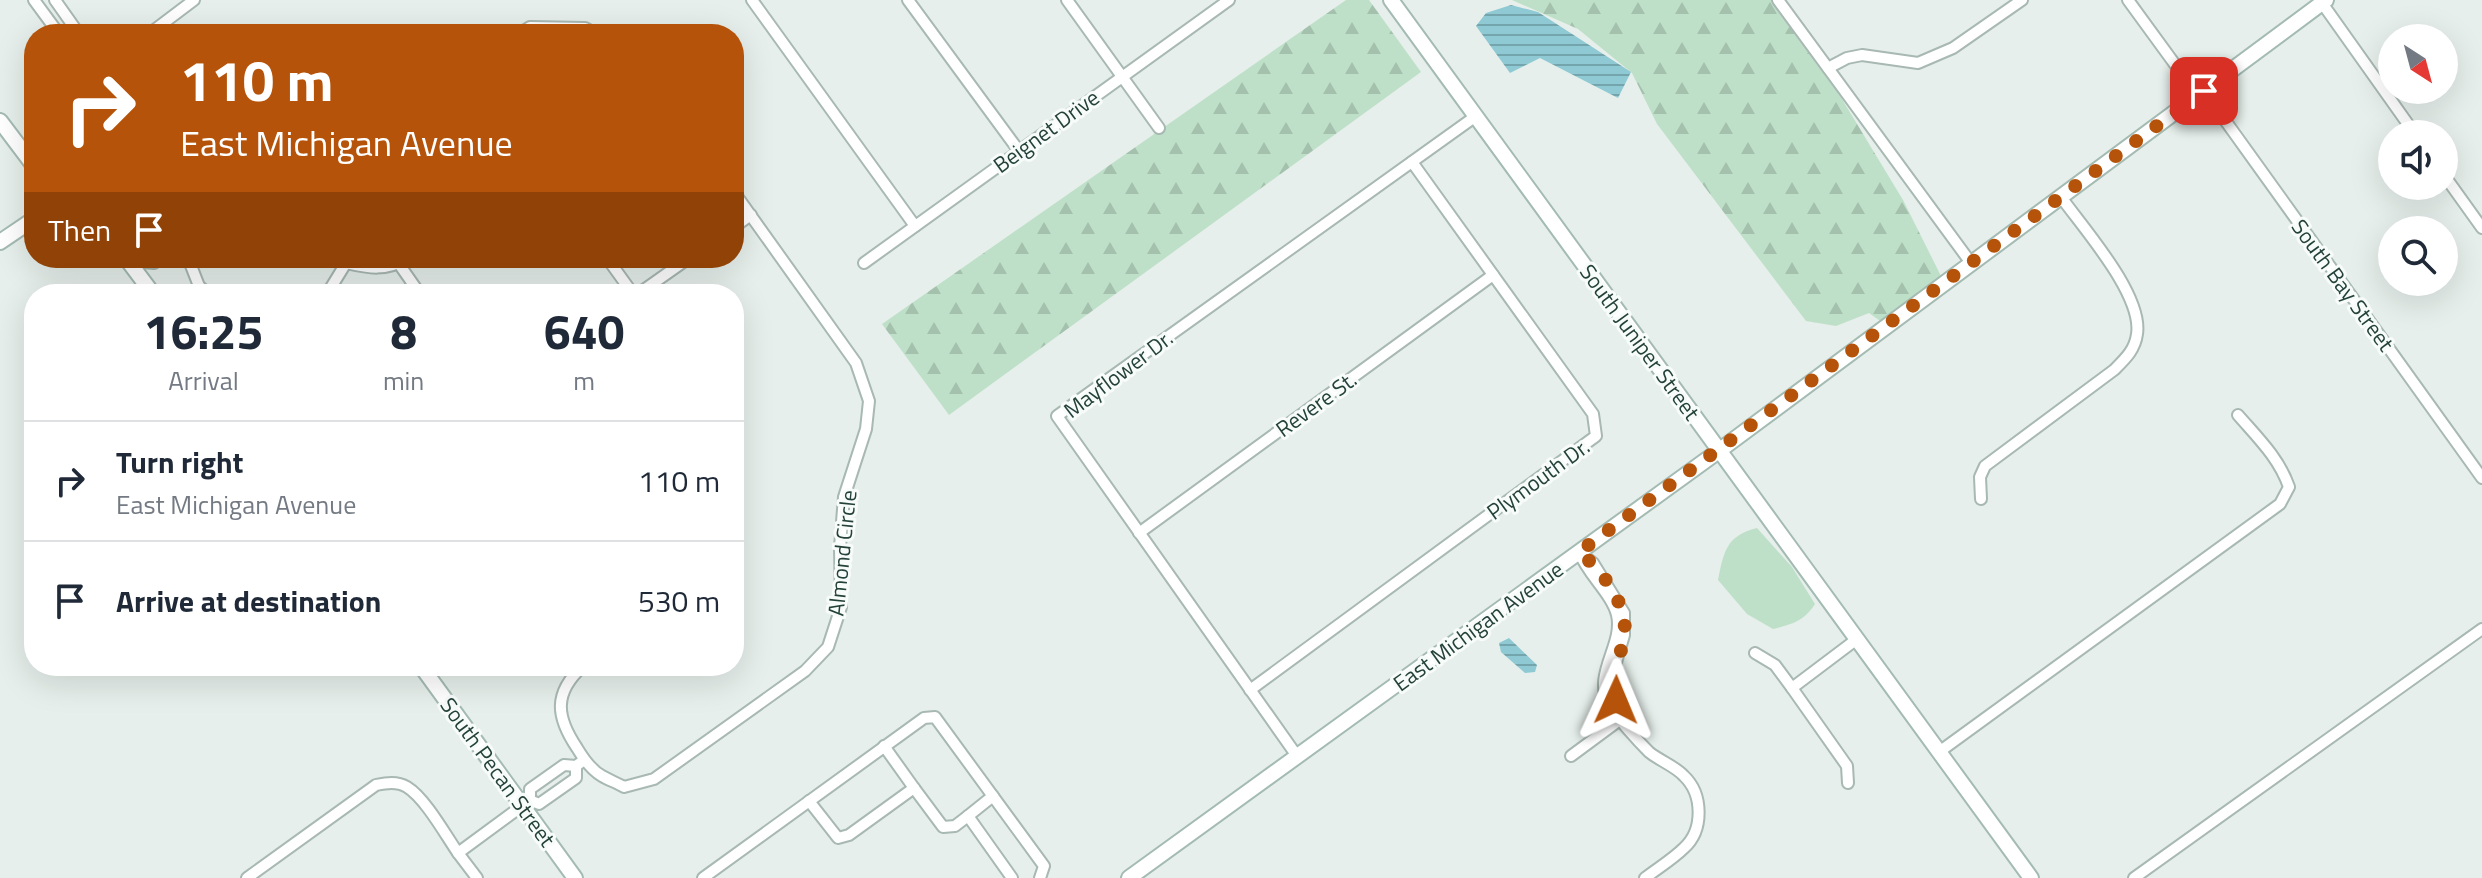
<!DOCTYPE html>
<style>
body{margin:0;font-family:"Titillium Web",sans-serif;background:#f6f6f7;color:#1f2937;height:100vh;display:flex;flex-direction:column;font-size:30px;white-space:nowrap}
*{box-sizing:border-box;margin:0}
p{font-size:26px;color:#747a83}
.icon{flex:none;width:44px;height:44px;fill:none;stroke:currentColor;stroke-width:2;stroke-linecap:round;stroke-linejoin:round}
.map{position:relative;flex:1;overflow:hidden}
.sheet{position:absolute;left:24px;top:284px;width:720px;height:392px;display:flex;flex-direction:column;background:#fff;border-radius:32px;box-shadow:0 8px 32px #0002}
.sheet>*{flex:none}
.hud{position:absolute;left:24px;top:24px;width:720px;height:244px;border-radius:32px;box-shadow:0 8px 32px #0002;background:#b45309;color:#fff;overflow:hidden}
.needle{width:52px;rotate:144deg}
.controls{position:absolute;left:2378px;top:24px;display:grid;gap:16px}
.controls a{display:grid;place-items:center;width:80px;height:80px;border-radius:50%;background:#fff;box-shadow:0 8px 32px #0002;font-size:40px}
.pin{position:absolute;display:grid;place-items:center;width:68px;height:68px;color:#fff;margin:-34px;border-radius:16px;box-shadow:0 4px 12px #0006}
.me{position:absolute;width:88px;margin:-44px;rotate:1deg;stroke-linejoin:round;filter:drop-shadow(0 0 6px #0008)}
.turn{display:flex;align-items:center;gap:28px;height:168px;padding:0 24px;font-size:36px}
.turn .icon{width:104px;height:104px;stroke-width:2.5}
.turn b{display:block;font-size:56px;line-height:68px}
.then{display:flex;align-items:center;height:76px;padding:0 24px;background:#0003;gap:16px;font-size:30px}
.eta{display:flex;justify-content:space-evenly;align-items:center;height:136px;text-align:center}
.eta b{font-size:48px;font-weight:700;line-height:56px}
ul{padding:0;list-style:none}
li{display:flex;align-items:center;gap:24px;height:120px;padding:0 24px;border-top:2px solid #e0e1e3}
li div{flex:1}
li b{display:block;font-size:30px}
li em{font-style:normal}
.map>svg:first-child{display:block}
.green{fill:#bfe0c8}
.forest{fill:url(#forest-firs)}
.water{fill:url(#water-rules)}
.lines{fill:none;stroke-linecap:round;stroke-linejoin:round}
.street-casing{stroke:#a8b8b2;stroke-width:14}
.secondary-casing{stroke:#a4bbb3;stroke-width:18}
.street{stroke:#fff;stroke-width:10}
.secondary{stroke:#fff;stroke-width:14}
.route{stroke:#b45309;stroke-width:14;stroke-dasharray:0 25.2}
.labels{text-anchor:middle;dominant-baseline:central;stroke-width:6;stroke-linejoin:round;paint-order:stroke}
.street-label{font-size:22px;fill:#24423a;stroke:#f7fbf9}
</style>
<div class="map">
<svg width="2482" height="878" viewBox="0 0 2482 878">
<defs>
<pattern id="forest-firs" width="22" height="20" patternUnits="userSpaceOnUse" patternTransform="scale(2)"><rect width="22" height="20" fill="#bfe0c8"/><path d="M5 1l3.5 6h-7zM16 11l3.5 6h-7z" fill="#a4c1ad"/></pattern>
<pattern id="water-rules" width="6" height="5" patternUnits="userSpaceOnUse" patternTransform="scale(2)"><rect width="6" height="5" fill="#8ec9d4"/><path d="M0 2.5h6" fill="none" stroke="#74a5ad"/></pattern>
</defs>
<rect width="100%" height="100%" fill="#e6efeb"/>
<path class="green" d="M1757 528 1792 567 1815 604C1804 621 1793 624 1773 629L1747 614 1718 580C1724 551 1726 536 1757 528Z"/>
<g class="forest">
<polygon points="1346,0 1369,0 1421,72 949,415 882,324"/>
<polygon points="1512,0 1782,0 1903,200 1942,278 1883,323 1869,313 1836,326 1806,321 1657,124 1632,73 1578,29"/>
</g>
<g class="water">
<polygon points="1511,5 1538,12 1631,72 1618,98 1540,58 1510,73 1476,26 1486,13"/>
<polygon points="1509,638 1537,665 1535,672 1525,673 1501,652 1499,643"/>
</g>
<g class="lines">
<defs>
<g id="street">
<polyline points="34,0 59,34"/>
<polyline points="55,0 79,34"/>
<polyline points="752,0 915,226"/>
<polyline points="908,0 1019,151"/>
<polyline points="1067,0 1159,128"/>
<polyline points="1778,0 1971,263"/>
<polyline points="2128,0 2198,96"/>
<polyline points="2322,3 2415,134"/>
<polyline points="149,34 194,0"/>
<polyline points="519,34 530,27 585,28 596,34"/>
<polyline points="1828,68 1847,58 1862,55 1918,63 1953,48 2022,0"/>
<polyline points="2204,91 2482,478"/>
<polyline points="2444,175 2482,228"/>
<polyline points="734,227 751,215"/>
<polyline points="188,258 199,286 208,294"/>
<polyline points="607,258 633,294"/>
<path d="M346 263C368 268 387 272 407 258"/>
<polyline points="864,263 1229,0"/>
<polyline points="399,264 420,294"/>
<polyline points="133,267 143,262 154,263 161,258"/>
<polyline points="327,294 346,263 346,258"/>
<polyline points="638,294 689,258"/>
<path d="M1981 499 1980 477 1985 466 2114 370C2125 359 2135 350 2137 334 2143 295 2084 229 2061 197"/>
<polyline points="1139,533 1493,275"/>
<path d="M1579 552C1588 575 1612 594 1617 615 1624 645 1592 674 1609 705 1617 718 1638 741 1649 752 1660 761 1675 766 1684 776 1703 794 1704 830 1684 848 1673 859 1658 868 1645 878"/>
<polyline points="1579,552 1593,563 1624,613 1624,635 1612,676 1620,713"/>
<polyline points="1755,653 1775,665 1792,688 1847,766 1848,783"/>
<path d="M583 666C553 693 556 717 577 748 583 758 591 770 602 776 609 780 617 783 624 787L654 779 805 671 828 647 841 607 840 547 844 497 866 429 869 401 856 363 734 192"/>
<polyline points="1792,688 1857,639"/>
<polyline points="1250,690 1596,436 1593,414 1412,162"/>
<polyline points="884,746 914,788"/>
<path d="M1939 752 2280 504 2289 487C2279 458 2258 438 2238 415"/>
<polyline points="1297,756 1057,416 1476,116"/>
<polyline points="1571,756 1621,719"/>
<polyline points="993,796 968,816 1012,878"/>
<polyline points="530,800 539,804 576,778 576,766"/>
<polyline points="809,801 838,838 849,835 914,788 943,827 955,826 968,816"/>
<polyline points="458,853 477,878"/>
<path d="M247 878 376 785C386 783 397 781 407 787 425 798 445 834 458 853L530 800V789L564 765 576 766 584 760"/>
<polyline points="703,878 924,718 935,717 1044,866 1040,878"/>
<polyline points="2134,878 2482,629"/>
</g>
<g id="secondary">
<polyline points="1391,0 2031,878"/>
<polyline points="0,121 34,166"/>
<polyline points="0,242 34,219"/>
<polyline points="126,258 153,294"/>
<polyline points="421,666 575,878"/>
<polyline points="1129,878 1720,450 2326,0"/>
</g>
</defs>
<use href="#street" class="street-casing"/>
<use href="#secondary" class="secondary-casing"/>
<use href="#street" class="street"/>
<use href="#secondary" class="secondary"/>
</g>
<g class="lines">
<path class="route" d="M1616 700C1610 676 1619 661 1624 639 1630 607 1603 571 1579 552L2204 91"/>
</g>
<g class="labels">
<g class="street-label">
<text transform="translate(1046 131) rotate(-36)">Beignet Drive</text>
<text transform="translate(2343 285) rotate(54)">South Bay Street</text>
<text transform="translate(1640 342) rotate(54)">South Juniper Street</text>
<text transform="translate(1118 374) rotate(-37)">Mayflower Dr.</text>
<text transform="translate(1316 404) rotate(-36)">Revere St.</text>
<text transform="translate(1538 479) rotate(-36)">Plymouth Dr.</text>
<text transform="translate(842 553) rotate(-84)">Almond Circle</text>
<text transform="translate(1478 626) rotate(-36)">East Michigan Avenue</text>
<text transform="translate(498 772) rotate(54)">South Pecan Street</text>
</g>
</g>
</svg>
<div class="controls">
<a><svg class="needle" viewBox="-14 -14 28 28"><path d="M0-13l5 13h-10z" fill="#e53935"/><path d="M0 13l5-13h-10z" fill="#747a83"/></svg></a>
<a><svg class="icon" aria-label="sound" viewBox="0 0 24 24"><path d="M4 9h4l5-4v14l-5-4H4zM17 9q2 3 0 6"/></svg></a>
<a><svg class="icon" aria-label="search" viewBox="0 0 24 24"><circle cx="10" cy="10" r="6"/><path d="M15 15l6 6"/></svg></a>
</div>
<div class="pin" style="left:2204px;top:91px;background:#d93025"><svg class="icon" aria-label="arrive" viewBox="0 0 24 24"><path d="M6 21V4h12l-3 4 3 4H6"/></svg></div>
<svg class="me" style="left:1616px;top:700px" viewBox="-20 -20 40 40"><path d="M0-17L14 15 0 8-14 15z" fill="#b45309" stroke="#fff" stroke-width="4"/></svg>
<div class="hud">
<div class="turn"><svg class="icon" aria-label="right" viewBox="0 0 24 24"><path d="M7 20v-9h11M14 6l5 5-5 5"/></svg><div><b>110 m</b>East Michigan Avenue</div></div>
<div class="then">Then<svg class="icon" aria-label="arrive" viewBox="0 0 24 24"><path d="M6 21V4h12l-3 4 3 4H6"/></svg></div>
</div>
<section class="sheet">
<div class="eta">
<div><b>16:25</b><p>Arrival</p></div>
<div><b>8</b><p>min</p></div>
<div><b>640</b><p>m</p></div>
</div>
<ul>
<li><svg class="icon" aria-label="right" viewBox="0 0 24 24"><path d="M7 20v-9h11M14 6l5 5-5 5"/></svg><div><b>Turn right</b><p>East Michigan Avenue</p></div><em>110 m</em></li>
<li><svg class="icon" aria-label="arrive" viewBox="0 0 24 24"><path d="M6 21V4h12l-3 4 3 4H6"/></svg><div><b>Arrive at destination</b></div><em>530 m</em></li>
</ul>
</section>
</div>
